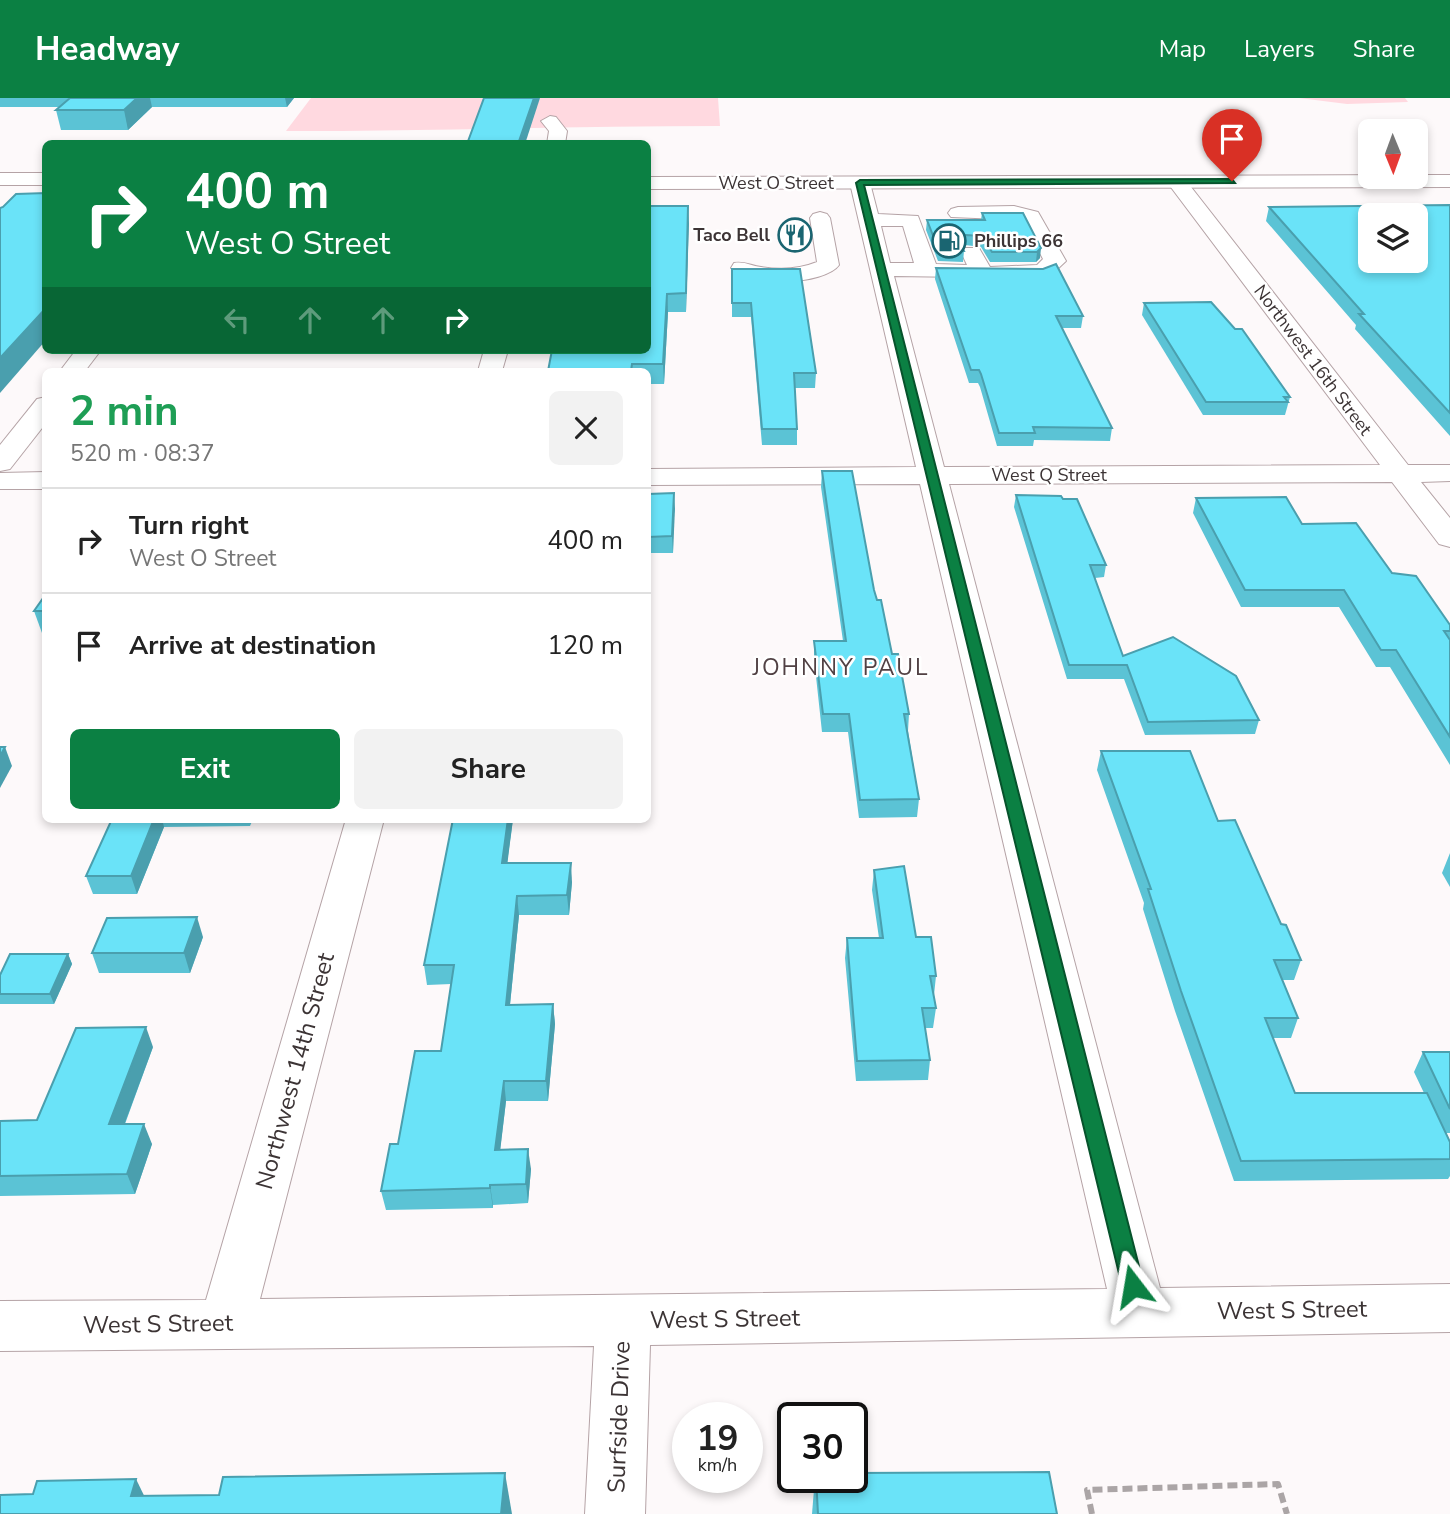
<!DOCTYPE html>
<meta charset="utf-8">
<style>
body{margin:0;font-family:"Nunito Sans",sans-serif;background:#f2f2f2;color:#222;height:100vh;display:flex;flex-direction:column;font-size:26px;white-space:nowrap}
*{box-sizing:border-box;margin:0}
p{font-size:23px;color:#767676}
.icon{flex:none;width:38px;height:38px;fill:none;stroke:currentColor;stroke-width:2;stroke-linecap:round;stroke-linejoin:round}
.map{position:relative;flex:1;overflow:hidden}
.drawer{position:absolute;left:42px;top:270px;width:609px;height:455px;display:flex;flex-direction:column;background:#fff;border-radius:10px;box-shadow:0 4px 10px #0003}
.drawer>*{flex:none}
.banner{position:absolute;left:42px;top:42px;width:609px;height:214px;border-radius:10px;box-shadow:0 4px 10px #0003;background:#0b8043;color:#fff;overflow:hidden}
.needle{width:46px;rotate:179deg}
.tools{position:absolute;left:1358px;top:21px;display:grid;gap:14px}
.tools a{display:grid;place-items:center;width:70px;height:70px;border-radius:10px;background:#fff;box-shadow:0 4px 10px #0003;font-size:35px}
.speed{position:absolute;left:672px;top:1304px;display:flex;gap:14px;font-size:35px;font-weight:700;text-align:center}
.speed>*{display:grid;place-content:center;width:91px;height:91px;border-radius:50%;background:#fff;box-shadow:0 4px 10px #0003;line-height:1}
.speed small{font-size:18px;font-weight:400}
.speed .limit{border:4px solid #111;border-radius:10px;background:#fff;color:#111}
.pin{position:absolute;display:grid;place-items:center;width:60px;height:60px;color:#fff;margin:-72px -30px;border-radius:50% 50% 50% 0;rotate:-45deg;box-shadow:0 0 7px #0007}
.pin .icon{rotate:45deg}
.me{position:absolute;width:77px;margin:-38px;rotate:346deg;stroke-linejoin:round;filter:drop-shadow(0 0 5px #0008)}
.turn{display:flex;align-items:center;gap:24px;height:147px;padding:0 28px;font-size:32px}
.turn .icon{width:91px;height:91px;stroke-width:2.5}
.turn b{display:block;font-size:49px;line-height:60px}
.lanes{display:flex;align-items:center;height:66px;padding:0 28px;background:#0003;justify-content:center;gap:35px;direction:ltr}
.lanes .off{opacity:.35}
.round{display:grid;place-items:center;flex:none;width:74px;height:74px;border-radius:10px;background:#f2f2f2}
.summary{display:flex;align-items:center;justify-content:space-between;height:119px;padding:0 28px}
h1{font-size:42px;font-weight:700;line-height:52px;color:#1e9e55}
.primary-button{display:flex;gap:14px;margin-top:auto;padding:14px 28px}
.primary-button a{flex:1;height:80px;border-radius:10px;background:#0b8043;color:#fff;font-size:28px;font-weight:700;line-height:80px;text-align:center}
.primary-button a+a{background:#f2f2f2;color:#222}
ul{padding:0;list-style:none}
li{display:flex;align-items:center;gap:21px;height:105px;padding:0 28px;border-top:2px solid #e0e0e0}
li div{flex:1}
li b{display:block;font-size:26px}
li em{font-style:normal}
header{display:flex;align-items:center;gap:42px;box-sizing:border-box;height:98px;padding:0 35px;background:#0b8043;color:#fff}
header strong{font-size:33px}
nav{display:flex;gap:38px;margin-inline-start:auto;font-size:24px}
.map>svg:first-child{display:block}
.green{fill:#ffd9e0}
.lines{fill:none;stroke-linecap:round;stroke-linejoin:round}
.minor-casing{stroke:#b5a3a6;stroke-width:2}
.major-casing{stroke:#b5a3a6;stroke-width:2}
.path{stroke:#aba5a6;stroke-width:6;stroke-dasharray:10 5;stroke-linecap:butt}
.minor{fill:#fff;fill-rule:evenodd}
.major{fill:#fff;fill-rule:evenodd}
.wall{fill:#5bc3d5}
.shaded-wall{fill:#4a9fae}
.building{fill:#6ae3f8;stroke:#4a9fae;stroke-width:2;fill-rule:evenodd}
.route{fill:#0b8043;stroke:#07532c;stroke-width:2}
.labels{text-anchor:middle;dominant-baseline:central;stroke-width:5;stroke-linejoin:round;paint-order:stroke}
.far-street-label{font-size:18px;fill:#3c3435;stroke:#fff}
.far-poi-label{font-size:18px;font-weight:bold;fill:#3c3435;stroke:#fff;text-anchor:end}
.neighbourhood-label{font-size:23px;letter-spacing:2px;fill:#514144;stroke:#fff}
.near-street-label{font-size:24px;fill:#3c3435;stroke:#fff}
</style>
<header>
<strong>Headway</strong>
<nav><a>Map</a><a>Layers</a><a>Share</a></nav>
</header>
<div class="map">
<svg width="1450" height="1416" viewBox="0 0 1450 1416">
<rect width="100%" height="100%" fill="#fdf9fa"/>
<g class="green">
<path d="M311 0H718L720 28C575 28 431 33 286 33Z"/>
<polygon points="1299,0 1405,0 1408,4 1347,6"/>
</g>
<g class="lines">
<defs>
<g id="minor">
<polygon points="550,18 556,19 567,33 565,46 547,46 549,33 541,23"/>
<path d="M1177 78 1184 80 1408 367H1450V383L1421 384 1450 420V449L1439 446 1392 384 949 386 1160 1190 1450 1186V1234L650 1247 645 1416H585L594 1248 0 1253V1203L206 1202 346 721H384L260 1201 1107 1191 920 386 648 387V371L916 369 850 85 860 79 870 85 878 116 918 118 936 166 967 167 961 154 965 150H979L990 169 1037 167 1043 161 1023 122 951 119 948 115 951 111 958 109 1014 108 1038 114 1066 163 1050 178 1042 180 894 178 944 369 1380 367 1170 88 1168 84ZM881 128H903L914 165H890Z"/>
<path d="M820 114 827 116 830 120 839 167C825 187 746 190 731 170L734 165C745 163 751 168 761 169 779 172 800 171 817 164L810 120 813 116Z"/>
<polygon points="76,252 101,252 85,273 60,273"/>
<polygon points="484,252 508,252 502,273 478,273"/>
<polygon points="46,299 46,325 10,371 0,373 0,347 37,301"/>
<polygon points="46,374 46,391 0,391 0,375"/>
</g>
<g id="major">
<rect x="0" y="75" width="46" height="12"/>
<polygon points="1416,77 1450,77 1450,89 648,91 648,79"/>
</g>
</defs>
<use href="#minor" class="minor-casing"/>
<use href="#major" class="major-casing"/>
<polyline class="path" points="1092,1416 1087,1392 1278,1386 1287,1416"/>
<use href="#minor" class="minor"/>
<use href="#major" class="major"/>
</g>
<g class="wall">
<polygon points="0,0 294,0 287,9 152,9 128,32 61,32 56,12 60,9 0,9"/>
<polygon points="1450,107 1450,338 1355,231 1356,227 1266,123 1269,109"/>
<polygon points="688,108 686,214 668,214 664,286 648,286 648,273 548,273"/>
<polygon points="982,115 1023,115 1040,160 1036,164 990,164 981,149 965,147 962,150 964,153 963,164 938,163 926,132 927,122 981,122"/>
<polygon points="936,170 1083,218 1081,230 1062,230 1112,330 1110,343 1034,342 1033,348 997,348 980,289 978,285 969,285 935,181"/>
<polygon points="732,171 816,275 815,290 795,290 797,331 797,347 762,347 751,219 732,219"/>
<polygon points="1144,205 1290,299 1285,317 1203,317 1142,217"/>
<polygon points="822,373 874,492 909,616 908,633 919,701 917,719 859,720 848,634 822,634 814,560 814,543 843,543 821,389"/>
<polygon points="674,395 673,455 648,455 648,396"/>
<polygon points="1016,397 1063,401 1106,467 1104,479 1095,480 1123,558 1259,622 1255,636 1145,637 1124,581 1067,581 1014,409"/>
<polygon points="1196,400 1302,426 1392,475 1450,527 1450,667 1390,569 1376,569 1339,509 1241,509 1193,415"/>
<polygon points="46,496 46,535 42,535 34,513"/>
<polygon points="1101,653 1218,723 1281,826 1301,862 1294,882 1282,882 1298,920 1291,940 1273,940 1295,995 1424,995 1414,974 1423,954 1450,954 1450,1035 1446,1035 1450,1044 1450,1078 1448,1081 1234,1083 1175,913 1143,811 1144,805 1097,672"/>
<polygon points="112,721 253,721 250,728 164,729 137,796 93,796 86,778"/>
<polygon points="453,721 513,721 507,765 572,784 569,817 519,817 510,907 553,906 555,926 548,1003 506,1003 500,1052 531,1071 528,1105 493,1107 493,1110 386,1112 381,1093 398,1046 441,953 451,886 427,887 424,867"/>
<polygon points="1450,755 1450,789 1442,775"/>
<polygon points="874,772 916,839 936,878 934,897 936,910 933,930 925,930 930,962 928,982 856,983 845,860 847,840 879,840 872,792"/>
<polygon points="203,839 190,875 99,875 92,855"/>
<polygon points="68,856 72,866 54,906 0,906 0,877"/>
<polygon points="153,949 125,1026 152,1046 135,1096 0,1098 0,1023 37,1022"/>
<polygon points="815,1379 852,1379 1057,1416 812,1416"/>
</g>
<g class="shaded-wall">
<polygon points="137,0 150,0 152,9 128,32 124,12"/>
<polygon points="285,0 294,0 287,9"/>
<polygon points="534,0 540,0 525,46 518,46"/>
<polygon points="688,108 689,126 686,214 686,195"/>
<polygon points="966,137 965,147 958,154 959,143"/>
<polygon points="1041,150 1040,160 1036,164 1037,154"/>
<polygon points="667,196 668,214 664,286 663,266"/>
<polygon points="46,210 46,242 0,295 0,260"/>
<polygon points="674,395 675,411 673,455 672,438"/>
<polygon points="5,649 12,668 0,690 0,658"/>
<polygon points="154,721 162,721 164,729 137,796 131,778"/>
<polygon points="508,721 513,721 505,784 502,765"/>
<polygon points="571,765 572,784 569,817 567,797"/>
<polygon points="517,798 519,817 508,926 506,907"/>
<polygon points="197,819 203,839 190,875 184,855"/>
<polygon points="68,856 72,866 54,906 50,896"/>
<polygon points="553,906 555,926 548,1003 546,983"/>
<polygon points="146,929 153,949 117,1046 109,1026"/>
<polygon points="504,983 506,1003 498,1071 495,1052"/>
<polygon points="144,1026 152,1046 135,1096 127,1076"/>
<polygon points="528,1051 531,1071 528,1105 526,1086"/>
<polygon points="490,1087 493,1107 493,1110 490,1090"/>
<polygon points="505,1375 512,1416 501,1416"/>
<polygon points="136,1381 153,1416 131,1398"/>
</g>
<g class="building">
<polygon points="70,0 137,0 124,12 56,12"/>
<polygon points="484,0 534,0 518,46 467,46"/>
<polygon points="46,95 46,210 0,260 0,110 3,109 16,96"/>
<path d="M1450 107V315L1359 216H1364L1269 109ZM1370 117H1416V163H1370Z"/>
<polygon points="648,108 688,108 686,195 667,196 663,266 632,266 631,273 548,273 552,252 648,252"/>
<polygon points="982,115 1023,115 1041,150 1037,154 992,154 982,138 966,137 959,143 964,153 939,153 927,122 985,122"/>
<polygon points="1056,166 1083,218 1056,218 1112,330 1033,329 1035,335 999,335 981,276 979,272 971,272 936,170 1043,171"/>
<polygon points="732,171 800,171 816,275 794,275 797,331 762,331 751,205 732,205"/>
<polygon points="1211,204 1235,231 1242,231 1290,299 1284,299 1288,304 1206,304 1144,205"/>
<polygon points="822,373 852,373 874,492 877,502 881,502 892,556 898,556 909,616 904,616 919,701 860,702 849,616 823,616 814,543 846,543"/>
<polygon points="674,395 672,438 648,439 648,396"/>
<polygon points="1016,397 1061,398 1063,401 1077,401 1106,467 1090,467 1123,558 1173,539 1236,578 1259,622 1148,624 1127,567 1069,567"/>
<polygon points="1286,399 1302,426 1356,425 1392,475 1416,478 1450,527 1450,533 1444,533 1450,542 1450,639 1396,552 1381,552 1344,492 1245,492 1196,400"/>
<polygon points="46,496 46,513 34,513"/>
<polygon points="0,649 5,649 0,658"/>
<polygon points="1101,653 1190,653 1218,723 1235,722 1281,826 1286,827 1301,862 1274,862 1298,920 1265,920 1295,995 1427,995 1450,1044 1450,1061 1241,1063 1181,893 1148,791 1151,791"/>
<polygon points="112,721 154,721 131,778 86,778"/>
<polygon points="453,721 508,721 502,765 571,765 567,797 517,798 506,907 553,906 546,983 504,983 495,1052 528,1051 526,1086 490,1087 490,1090 381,1093 390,1046 398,1046 415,953 441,953 454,867 424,867"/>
<polygon points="904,768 916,839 931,839 936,878 930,878 936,910 922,910 930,962 857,963 847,840 883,840 874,772"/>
<polygon points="197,819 184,855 92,855 107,820"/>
<polygon points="10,856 68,856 50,896 0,896 0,877"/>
<polygon points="146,929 109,1026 144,1026 127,1076 0,1078 0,1023 37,1022 76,930"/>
<polygon points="1423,954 1450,954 1450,1011"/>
<polygon points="1049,1374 1057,1416 818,1416 816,1379 852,1379 852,1375"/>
<polygon points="505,1375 501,1416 0,1416 0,1397 33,1396 37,1383 136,1381 131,1398 219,1397 223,1379"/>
</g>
<polygon class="route" points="1232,81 1235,85 864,87 1144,1188 1140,1195 1133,1197 1125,1195 1122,1188 856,85 860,82"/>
<defs>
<symbol id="restaurant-ring" viewBox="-11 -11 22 22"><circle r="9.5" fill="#fff" stroke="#1a6571" stroke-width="1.5"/><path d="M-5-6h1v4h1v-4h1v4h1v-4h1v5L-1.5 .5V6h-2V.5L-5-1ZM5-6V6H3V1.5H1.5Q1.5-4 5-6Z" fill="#1a6571"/></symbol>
<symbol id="fuel-ring" viewBox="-11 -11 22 22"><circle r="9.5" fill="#fff" stroke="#1a6571" stroke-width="1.5"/><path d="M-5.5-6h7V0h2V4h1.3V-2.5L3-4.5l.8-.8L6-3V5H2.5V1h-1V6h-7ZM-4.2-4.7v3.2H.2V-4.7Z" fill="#1a6571"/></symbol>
</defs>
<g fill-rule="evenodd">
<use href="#restaurant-ring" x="776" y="118" width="38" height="38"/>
<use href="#fuel-ring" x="930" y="124" width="38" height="38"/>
</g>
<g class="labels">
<g class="far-street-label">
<text x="776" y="85">West O Street</text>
<text transform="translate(1313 262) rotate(53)">Northwest 16th Street</text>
<text x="1049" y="377">West Q Street</text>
</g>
<g class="far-poi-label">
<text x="770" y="137">Taco Bell</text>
<text x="974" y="143" text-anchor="start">Phillips 66</text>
</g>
<g class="neighbourhood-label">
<text x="841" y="569">JOHNNY PAUL</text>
</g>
<g class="near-street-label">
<text transform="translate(295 973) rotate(-75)">Northwest 14th Street</text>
<text transform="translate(1292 1212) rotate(-1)">West S Street</text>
<text transform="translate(725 1221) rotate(-1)">West S Street</text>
<text transform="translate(158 1226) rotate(-1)">West S Street</text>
<text transform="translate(619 1319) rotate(-88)">Surfside Drive</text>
</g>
</g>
</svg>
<div class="tools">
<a><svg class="needle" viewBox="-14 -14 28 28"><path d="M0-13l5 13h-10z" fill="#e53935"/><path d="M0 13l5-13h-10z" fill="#767676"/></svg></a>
<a><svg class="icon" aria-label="layers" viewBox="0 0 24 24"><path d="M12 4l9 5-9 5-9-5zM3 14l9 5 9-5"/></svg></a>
</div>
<div class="speed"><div>19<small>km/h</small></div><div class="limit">30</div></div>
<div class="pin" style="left:1232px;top:83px;background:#d93025"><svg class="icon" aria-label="arrive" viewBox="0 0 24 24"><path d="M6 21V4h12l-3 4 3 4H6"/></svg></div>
<svg class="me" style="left:1133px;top:1188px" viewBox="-20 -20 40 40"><path d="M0-17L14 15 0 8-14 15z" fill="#0b8043" stroke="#fff" stroke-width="4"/></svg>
<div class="banner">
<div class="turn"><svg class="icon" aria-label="right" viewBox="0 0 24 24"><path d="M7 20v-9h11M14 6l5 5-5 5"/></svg><div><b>400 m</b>West O Street</div></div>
<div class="lanes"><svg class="icon off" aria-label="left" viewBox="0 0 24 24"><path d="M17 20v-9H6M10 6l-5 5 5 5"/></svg><svg class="icon off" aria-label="ahead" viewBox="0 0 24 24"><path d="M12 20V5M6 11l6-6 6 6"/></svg><svg class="icon off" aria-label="ahead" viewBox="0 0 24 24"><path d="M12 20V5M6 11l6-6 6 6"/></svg><svg class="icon" aria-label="right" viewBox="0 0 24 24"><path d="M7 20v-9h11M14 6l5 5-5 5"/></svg></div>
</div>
<section class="drawer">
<div class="summary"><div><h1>2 min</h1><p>520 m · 08:37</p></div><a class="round"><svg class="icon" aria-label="close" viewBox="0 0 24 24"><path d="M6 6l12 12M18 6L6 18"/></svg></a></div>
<ul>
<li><svg class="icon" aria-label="right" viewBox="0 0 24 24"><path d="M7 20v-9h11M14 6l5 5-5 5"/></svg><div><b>Turn right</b><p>West O Street</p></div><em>400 m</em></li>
<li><svg class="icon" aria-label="arrive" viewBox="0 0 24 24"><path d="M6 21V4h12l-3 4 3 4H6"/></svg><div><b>Arrive at destination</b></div><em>120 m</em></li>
</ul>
<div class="primary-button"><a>Exit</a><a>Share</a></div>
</section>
</div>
